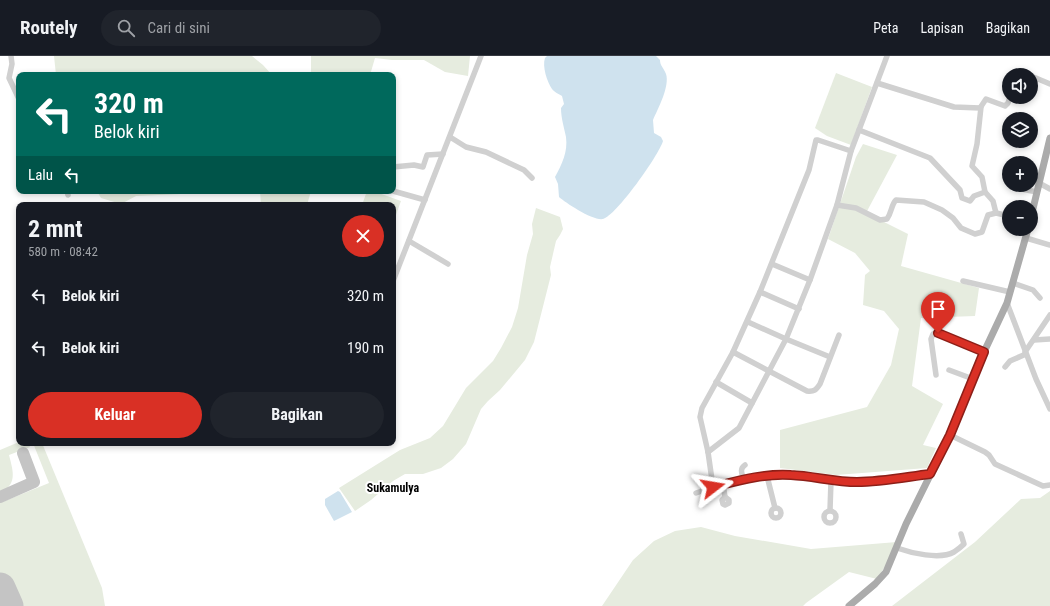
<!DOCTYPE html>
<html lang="id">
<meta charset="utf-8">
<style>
body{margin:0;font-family:"Roboto Condensed",sans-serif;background:#20242c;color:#f1f3f6;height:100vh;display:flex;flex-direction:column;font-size:15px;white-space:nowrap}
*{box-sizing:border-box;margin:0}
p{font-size:13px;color:#9ea1a6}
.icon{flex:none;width:22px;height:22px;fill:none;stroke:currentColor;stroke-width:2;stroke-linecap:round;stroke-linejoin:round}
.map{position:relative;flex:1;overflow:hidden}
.details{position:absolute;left:16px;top:146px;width:380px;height:244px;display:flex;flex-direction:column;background:#171b24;border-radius:8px;box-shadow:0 2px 6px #0003}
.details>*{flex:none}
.banner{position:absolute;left:16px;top:16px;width:380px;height:122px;border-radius:8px;box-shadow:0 2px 6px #0003;background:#00695c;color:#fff;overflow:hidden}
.fabs{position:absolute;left:1002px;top:12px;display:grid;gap:8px}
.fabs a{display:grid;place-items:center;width:36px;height:36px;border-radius:50%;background:#171b24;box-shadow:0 2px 6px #0003;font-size:20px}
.pin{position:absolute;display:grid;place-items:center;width:34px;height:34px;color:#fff;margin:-41px -17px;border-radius:50% 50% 50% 0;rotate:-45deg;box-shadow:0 0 4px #0007}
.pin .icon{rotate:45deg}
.me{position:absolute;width:44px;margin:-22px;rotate:76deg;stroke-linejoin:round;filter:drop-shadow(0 0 3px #0008)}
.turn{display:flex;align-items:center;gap:14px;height:84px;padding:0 12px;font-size:18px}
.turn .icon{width:52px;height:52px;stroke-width:2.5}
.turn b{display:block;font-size:28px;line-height:34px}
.then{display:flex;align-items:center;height:38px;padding:0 12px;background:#0003;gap:8px;font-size:15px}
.round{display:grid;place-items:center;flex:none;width:42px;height:42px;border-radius:21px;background:#20242c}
.overview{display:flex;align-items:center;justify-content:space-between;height:68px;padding:0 12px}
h1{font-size:24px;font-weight:700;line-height:30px}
.cta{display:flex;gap:8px;margin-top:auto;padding:8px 12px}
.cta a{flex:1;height:46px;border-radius:24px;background:#d93025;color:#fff;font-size:16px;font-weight:700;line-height:46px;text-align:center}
.cta a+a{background:#20242c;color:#f1f3f6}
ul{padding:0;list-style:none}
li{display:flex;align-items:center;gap:12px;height:52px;padding:0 12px}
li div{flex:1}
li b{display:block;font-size:15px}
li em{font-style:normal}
header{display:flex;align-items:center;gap:24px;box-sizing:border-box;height:56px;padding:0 20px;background:#171b24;border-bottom:1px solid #363941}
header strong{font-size:19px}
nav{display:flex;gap:22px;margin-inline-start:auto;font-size:14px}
.search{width:280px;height:36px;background:#20242c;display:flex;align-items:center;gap:10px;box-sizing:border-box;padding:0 14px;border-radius:22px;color:#9ea1a6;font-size:15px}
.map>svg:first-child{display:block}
.green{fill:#e6ecdf}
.water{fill:#cfe2ee}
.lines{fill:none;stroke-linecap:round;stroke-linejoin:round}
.taxiway{stroke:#c4c4c4;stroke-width:12}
.runway{stroke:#c4c4c4;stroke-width:31}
.minor{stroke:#d0d0d0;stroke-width:5.5}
.major{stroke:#ababab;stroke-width:7}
.route-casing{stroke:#8d1f18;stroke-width:10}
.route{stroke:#d93025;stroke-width:7}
.labels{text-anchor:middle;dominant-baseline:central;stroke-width:4;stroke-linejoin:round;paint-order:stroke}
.quarter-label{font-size:12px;font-weight:bold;fill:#000;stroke:#fff}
</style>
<header>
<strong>Routely</strong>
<div class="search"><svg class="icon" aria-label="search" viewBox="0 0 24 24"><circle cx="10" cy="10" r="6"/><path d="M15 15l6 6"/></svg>Cari di sini</div>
<nav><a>Peta</a><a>Lapisan</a><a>Bagikan</a></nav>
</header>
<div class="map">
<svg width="1050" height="550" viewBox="0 0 1050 550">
<rect width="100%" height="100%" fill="#fff"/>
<g class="green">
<polygon points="54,0 252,0 263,9 272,19 56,19"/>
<polygon points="311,0 470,0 468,20 445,16 424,4 392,4 375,2 370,19 311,19"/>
<polygon points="836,17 872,31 851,89 827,80 815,72"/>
<polygon points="863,88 897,99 866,157 908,178 901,210 979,232 975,260 921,262 912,330 943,348 923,389 936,392 927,412 836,419 780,412 780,374 867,351 891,309 899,273 884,255 863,249 865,219 870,215 855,197 828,183 856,101"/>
<polygon points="97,135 190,135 181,138 136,140 121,148 101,142"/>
<polygon points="260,135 311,135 307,149 261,149"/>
<polygon points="367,135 373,135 401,145 393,167 393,149 362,149"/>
<polygon points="536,152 560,161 563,173 560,179 556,185 550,211 551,219 534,286 525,304 500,334 488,345 481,353 466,388 453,403 441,412 423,418 405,418 393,425 371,444 355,455 339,432 400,394 430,382 443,370 466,332 493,305 501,292 512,271 518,252 527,199 533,178 532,168"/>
<path d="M19 386 28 387 30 391 9 399C13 415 18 428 0 437V394Z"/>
<polygon points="33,387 42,387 102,532 105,550 14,550 0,517 0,447 49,427"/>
<polygon points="1050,435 1050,550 892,550 975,486 1021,443 1040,442"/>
<polygon points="701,471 735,480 811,493 897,486 889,504 877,523 849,516 806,547 803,550 602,550 633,504 654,485 675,475"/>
</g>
<g class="water">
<path d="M547 0H656L660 4C660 10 664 12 666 18 670 30 658 53 653 64L654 77 661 81 663 85C659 99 616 160 603 163 593 165 566 147 559 141L558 128 555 121C562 108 568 96 566 81 564 71 561 62 561 52L564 48 562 40C559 38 554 36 552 33 547 26 542 10 545 2Z"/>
<polygon points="338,435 340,436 352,456 334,465 325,449 325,443"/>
</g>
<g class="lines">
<polyline class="taxiway" points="0,441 34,426 23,397"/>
<polyline class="runway" points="0,532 8,550"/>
<g class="minor">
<polyline points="11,0 12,8 9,22 19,43"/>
<polyline points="1018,19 1022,17 1029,19"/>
<polyline points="1031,20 1050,28"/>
<polyline points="877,27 954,51 980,52 986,43 1005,50 1008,47 1010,41"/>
<polyline points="981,51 977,88 972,110 982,121 985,136 993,145 996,157"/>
<polyline points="859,74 930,102 960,134 962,142 970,145 974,140 985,136"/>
<polyline points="450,81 466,91 486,96 524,114 532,122"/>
<polyline points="393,111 414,109 423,111 427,99 443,98"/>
<polyline points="1039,127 1050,133"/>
<polyline points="1011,131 1037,136"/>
<polyline points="67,135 68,139"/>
<polyline points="393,135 425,144"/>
<path d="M837 149 856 152 880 164 887 163C892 156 891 149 896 144L924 146 942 154 953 162 961 172 975 178 982 176 988 159 996 157 1009 160"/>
<polyline points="1026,182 1050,189"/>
<polyline points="409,185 448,208"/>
<polyline points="772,208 810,224"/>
<polyline points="393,225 481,0"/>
<polyline points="963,225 1010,236"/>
<polyline points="1013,227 1033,234 1040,242"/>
<polyline points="760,236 799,253"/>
<polyline points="1007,247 1036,323 1050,353"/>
<polyline points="748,266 786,283 830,301"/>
<polyline points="1034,284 1050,283"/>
<path d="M733 296 807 335C814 336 816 334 820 328L839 279"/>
<polyline points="1025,296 1050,259"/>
<polyline points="1005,311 1010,305 1026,298"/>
<polyline points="949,314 973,323"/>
<polyline points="936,319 931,283 933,278 938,277 984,296"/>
<polyline points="716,326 752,347"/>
<polyline points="950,379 985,396 989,399 995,408 1043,430 1050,429"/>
<polyline points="708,396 739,372 786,283 810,224 837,149 851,95 887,0"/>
<polyline points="767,420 775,452"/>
<path d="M744 424C742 418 739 413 745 409"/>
<polyline points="723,428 725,441"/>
<polyline points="713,431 708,396 700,361 702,352 733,296 760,236 809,114 816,84 818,84 851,95"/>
<polyline points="696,437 723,428 778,419 857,426 930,418"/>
<polygon points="725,441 729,444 729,447 725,449 723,448 722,444"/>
<circle cx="776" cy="457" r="5"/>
<polyline points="830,454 831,425"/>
<circle cx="830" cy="461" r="6"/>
<path d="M897 492C911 497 940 504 954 496 957 494 961 491 964 488L961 478"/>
</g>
<g class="major">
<polyline points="1031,161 1050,82"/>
<polyline points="849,550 875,528 886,516 906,468 950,379 984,296 1007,247 1028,173"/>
</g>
</g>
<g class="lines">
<defs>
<path id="route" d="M713 431C737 425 765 417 791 419 813 420 835 426 857 426 881 426 906 421 930 418L950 379 984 296 938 277"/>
</defs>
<use href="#route" class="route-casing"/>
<use href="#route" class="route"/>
</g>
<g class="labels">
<g class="quarter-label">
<text x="393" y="432">Sukamulya</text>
</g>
</g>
</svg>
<div class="fabs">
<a><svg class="icon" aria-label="sound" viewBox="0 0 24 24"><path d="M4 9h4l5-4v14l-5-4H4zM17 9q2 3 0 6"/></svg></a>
<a><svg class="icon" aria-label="layers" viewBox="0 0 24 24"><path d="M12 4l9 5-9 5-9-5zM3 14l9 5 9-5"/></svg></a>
<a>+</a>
<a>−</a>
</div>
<div class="pin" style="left:938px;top:277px;background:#d93025"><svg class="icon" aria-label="arrive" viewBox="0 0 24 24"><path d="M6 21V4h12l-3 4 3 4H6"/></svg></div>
<svg class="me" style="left:713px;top:431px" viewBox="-20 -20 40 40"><path d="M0-17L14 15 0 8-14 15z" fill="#d93025" stroke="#fff" stroke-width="4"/></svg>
<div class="banner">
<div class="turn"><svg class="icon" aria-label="left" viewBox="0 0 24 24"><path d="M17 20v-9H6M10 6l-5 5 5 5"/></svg><div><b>320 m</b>Belok kiri</div></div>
<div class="then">Lalu<svg class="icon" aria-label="left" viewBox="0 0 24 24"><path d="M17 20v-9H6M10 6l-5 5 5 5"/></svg></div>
</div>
<section class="details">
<div class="overview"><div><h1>2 mnt</h1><p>580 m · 08:42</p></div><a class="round" style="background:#d93025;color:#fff"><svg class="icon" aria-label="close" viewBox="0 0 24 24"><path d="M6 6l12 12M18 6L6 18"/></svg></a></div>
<ul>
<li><svg class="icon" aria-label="left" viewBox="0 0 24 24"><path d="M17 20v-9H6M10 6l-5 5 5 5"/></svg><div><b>Belok kiri</b></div><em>320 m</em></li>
<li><svg class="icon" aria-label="left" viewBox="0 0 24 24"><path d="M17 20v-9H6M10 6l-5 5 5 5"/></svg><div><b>Belok kiri</b></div><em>190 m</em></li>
</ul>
<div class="cta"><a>Keluar</a><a>Bagikan</a></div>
</section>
</div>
